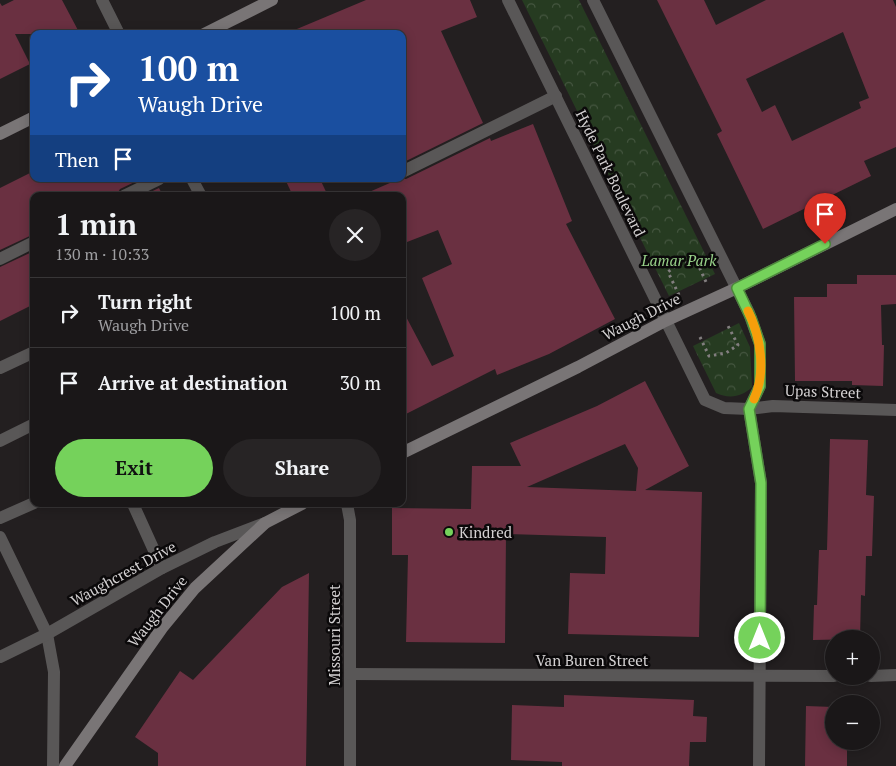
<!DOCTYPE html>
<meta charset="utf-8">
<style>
body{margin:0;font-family:"PT Serif",serif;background:#272425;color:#f1f3f6;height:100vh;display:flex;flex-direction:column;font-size:19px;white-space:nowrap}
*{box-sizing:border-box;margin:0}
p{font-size:16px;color:#9f9fa2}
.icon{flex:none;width:28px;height:28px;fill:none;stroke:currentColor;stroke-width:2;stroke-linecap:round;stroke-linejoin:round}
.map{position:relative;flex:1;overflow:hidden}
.panel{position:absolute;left:30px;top:192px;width:376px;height:315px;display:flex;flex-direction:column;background:#1a1718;border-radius:10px;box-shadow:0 2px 12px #0003,0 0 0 1px #383637}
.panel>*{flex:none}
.banner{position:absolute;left:30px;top:30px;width:376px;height:152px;border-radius:10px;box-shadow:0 2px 12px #0003,0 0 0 1px #383637;background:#1a4fa0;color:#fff;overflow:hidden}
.buttons{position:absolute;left:825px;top:630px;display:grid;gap:10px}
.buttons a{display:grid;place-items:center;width:55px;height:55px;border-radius:50%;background:#1a1718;box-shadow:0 2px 12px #0003,0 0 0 1px #383637;font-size:25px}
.pin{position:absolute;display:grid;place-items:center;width:42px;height:42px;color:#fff;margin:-51px -21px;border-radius:50% 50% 50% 0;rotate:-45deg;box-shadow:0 0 5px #0007}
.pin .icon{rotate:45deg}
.me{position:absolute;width:55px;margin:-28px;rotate:0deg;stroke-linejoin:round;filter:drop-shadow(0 0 4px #0008)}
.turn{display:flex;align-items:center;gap:18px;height:105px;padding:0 25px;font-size:22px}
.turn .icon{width:65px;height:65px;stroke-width:2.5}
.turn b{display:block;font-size:35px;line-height:42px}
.then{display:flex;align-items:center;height:48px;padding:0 25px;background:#0003;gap:10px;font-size:19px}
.round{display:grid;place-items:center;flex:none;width:52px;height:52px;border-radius:26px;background:#272425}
.head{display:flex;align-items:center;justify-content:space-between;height:85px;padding:0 25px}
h1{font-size:30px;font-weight:600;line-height:38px}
.cta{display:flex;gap:10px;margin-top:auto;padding:10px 25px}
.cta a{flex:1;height:58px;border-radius:30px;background:#75d25b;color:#111;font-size:20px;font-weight:600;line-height:58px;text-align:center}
.cta a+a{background:#272425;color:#f1f3f6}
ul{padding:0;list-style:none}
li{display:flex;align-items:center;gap:15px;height:70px;padding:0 25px;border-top:1px solid #383637}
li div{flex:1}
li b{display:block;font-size:19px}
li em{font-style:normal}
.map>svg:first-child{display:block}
.park{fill:url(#park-crowns)}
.building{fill:#6a3041;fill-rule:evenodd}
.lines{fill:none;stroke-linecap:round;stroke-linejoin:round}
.path{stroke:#827e7f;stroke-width:3;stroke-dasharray:2.5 4;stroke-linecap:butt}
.lane{stroke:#595757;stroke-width:12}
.street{stroke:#595757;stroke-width:12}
.secondary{stroke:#797576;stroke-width:12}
.route-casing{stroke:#4c883b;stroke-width:12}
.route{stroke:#75d25b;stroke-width:9}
.slow{stroke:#f59e0b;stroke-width:9}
.poi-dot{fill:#75d25b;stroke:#0b090a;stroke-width:2}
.labels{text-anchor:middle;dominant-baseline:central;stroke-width:5;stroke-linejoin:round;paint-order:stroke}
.street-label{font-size:15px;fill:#d4d1d2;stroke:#0b090a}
.park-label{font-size:15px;font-style:italic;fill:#98d189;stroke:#0b090a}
.poi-label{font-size:15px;fill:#d4d1d2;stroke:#0b090a;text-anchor:start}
</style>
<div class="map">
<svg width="896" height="766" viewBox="0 0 896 766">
<defs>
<pattern id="park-crowns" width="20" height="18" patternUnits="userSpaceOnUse" patternTransform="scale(1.25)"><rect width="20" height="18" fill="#263b21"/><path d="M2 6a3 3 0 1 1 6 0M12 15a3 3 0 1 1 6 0" fill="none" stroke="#455640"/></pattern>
</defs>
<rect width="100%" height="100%" fill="#231f20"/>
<g class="park">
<polygon points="522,0 579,0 715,274 669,296"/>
<path d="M739 323 750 347 752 387C742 397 729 399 716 393L693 346Z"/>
</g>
<g class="building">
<polygon points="14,0 62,0 80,34 15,34 30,64 0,79 0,3 2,6"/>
<polygon points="366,0 470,0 477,17 441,31 483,123 402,163 402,34 285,34"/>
<path d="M657 0H704L716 25 766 0H893L896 7V147L864 161 871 176 763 229 717 134 722 131ZM843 32 869 98 859 102 861 108 792 141 775 105 762 112 746 79Z"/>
<polygon points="533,124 572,221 566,224 615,319 549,354 497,375 495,369 402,416 402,309 432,366 454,356 422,278 452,264 438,230 407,242 402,231 402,196 360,196 399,179 406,179 490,138 491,141"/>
<polygon points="34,171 34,179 141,179 120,189 116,196 34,196 34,234 0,250 0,188"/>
<polygon points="285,179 320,179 328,196 293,196"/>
<polygon points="159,188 163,196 142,196"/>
<polygon points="34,251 34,304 0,321 0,267"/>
<polygon points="857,275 896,275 896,304 881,305 882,345 884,345 883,386 852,385 852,381 795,381 794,297 827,297 827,284 857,284"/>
<path d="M645 381 689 466 645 490 702 492 699 637 568 634 570 573 605 574 606 537 506 534 505 643 406 642 408 555H392V508L471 509 472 466H521L510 443 597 406ZM625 444 638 468 636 491 527 487Z"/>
<polygon points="830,439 868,440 866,495 874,496 872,556 866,556 865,596 861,595 860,639 813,640 814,605 817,605 819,550 827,550"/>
<polygon points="309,573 306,766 158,766 158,753 135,737 180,671 193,680 282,587"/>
<polygon points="564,695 694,700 693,716 707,717 706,742 690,742 689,766 562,766 562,762 511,760 512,705 564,707"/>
<polygon points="806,706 834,707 834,741 847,741 847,766 805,766"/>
</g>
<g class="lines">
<g class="path">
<polyline points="679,295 668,272 674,267 696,260 706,282"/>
<polyline points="700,337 709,356 726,353 738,345 727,324"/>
</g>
<g class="lane">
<polyline points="402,172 556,96"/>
<polyline points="124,196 159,179"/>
<polyline points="0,259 34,242"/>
<polyline points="0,368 34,352"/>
<polyline points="0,441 34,424"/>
<polyline points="133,504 162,568"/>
<polyline points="0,518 34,503"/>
</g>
<g class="street">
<polyline points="102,0 119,34"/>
<polyline points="508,0 705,400 724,408 749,409 773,406 896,410"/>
<polyline points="593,0 749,313 760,344 760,386 749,409 761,483 759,766"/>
<polyline points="192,179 201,196"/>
<polyline points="347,504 350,520 350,766"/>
<polyline points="0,537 47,634 54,672 53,766"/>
<polyline points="0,657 47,634 162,568 215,542 265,523"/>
<polyline points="350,674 834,676"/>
<polyline points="871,676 896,675"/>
</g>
<g class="secondary">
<polyline points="204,34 272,0"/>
<polyline points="0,134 34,117"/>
<polyline points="402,453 578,367 665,321 737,288 896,209"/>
<polyline points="65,766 162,628 195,588 265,523 302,504"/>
</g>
</g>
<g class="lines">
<defs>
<polyline id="route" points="760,638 761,483 749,409 760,386 760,344 751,318 737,288 825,244"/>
</defs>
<use href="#route" class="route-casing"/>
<use href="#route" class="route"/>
<path class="slow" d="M748 311C761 337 766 373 754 399"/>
</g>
<circle class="poi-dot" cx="449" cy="532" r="5"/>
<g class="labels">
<g class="street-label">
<text transform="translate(611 173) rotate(64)">Hyde Park Boulevard</text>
<text transform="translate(641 316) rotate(-27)">Waugh Drive</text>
<text transform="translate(823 391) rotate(2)">Upas Street</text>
<text transform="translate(123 573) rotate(-29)">Waughcrest Drive</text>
<text transform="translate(157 611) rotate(-52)">Waugh Drive</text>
<text transform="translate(334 635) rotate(-90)">Missouri Street</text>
<text x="592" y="660">Van Buren Street</text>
</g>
<g class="park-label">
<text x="679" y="260">Lamar Park</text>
</g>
<g class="poi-label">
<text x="459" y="532">Kindred</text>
</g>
</g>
</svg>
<div class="buttons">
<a>+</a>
<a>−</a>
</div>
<div class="pin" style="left:825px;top:244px;background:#d93025"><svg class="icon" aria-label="arrive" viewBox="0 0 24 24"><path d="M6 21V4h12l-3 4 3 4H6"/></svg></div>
<svg class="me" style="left:760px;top:638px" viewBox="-20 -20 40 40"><circle r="17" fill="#75d25b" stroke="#fff" stroke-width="3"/><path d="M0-11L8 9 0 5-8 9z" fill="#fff"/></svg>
<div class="banner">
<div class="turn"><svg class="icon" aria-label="right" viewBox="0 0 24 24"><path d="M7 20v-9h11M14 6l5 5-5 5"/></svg><div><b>100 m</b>Waugh Drive</div></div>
<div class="then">Then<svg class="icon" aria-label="arrive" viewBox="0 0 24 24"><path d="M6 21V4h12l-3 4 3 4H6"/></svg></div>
</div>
<section class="panel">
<div class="head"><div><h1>1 min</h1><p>130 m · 10:33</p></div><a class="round"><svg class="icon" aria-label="close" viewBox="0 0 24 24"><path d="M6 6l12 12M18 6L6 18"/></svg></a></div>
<ul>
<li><svg class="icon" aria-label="right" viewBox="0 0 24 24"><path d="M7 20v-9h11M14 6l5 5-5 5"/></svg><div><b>Turn right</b><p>Waugh Drive</p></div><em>100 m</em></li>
<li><svg class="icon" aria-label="arrive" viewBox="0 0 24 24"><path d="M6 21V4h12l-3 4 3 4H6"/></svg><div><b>Arrive at destination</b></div><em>30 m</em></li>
</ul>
<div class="cta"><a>Exit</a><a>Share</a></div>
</section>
</div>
